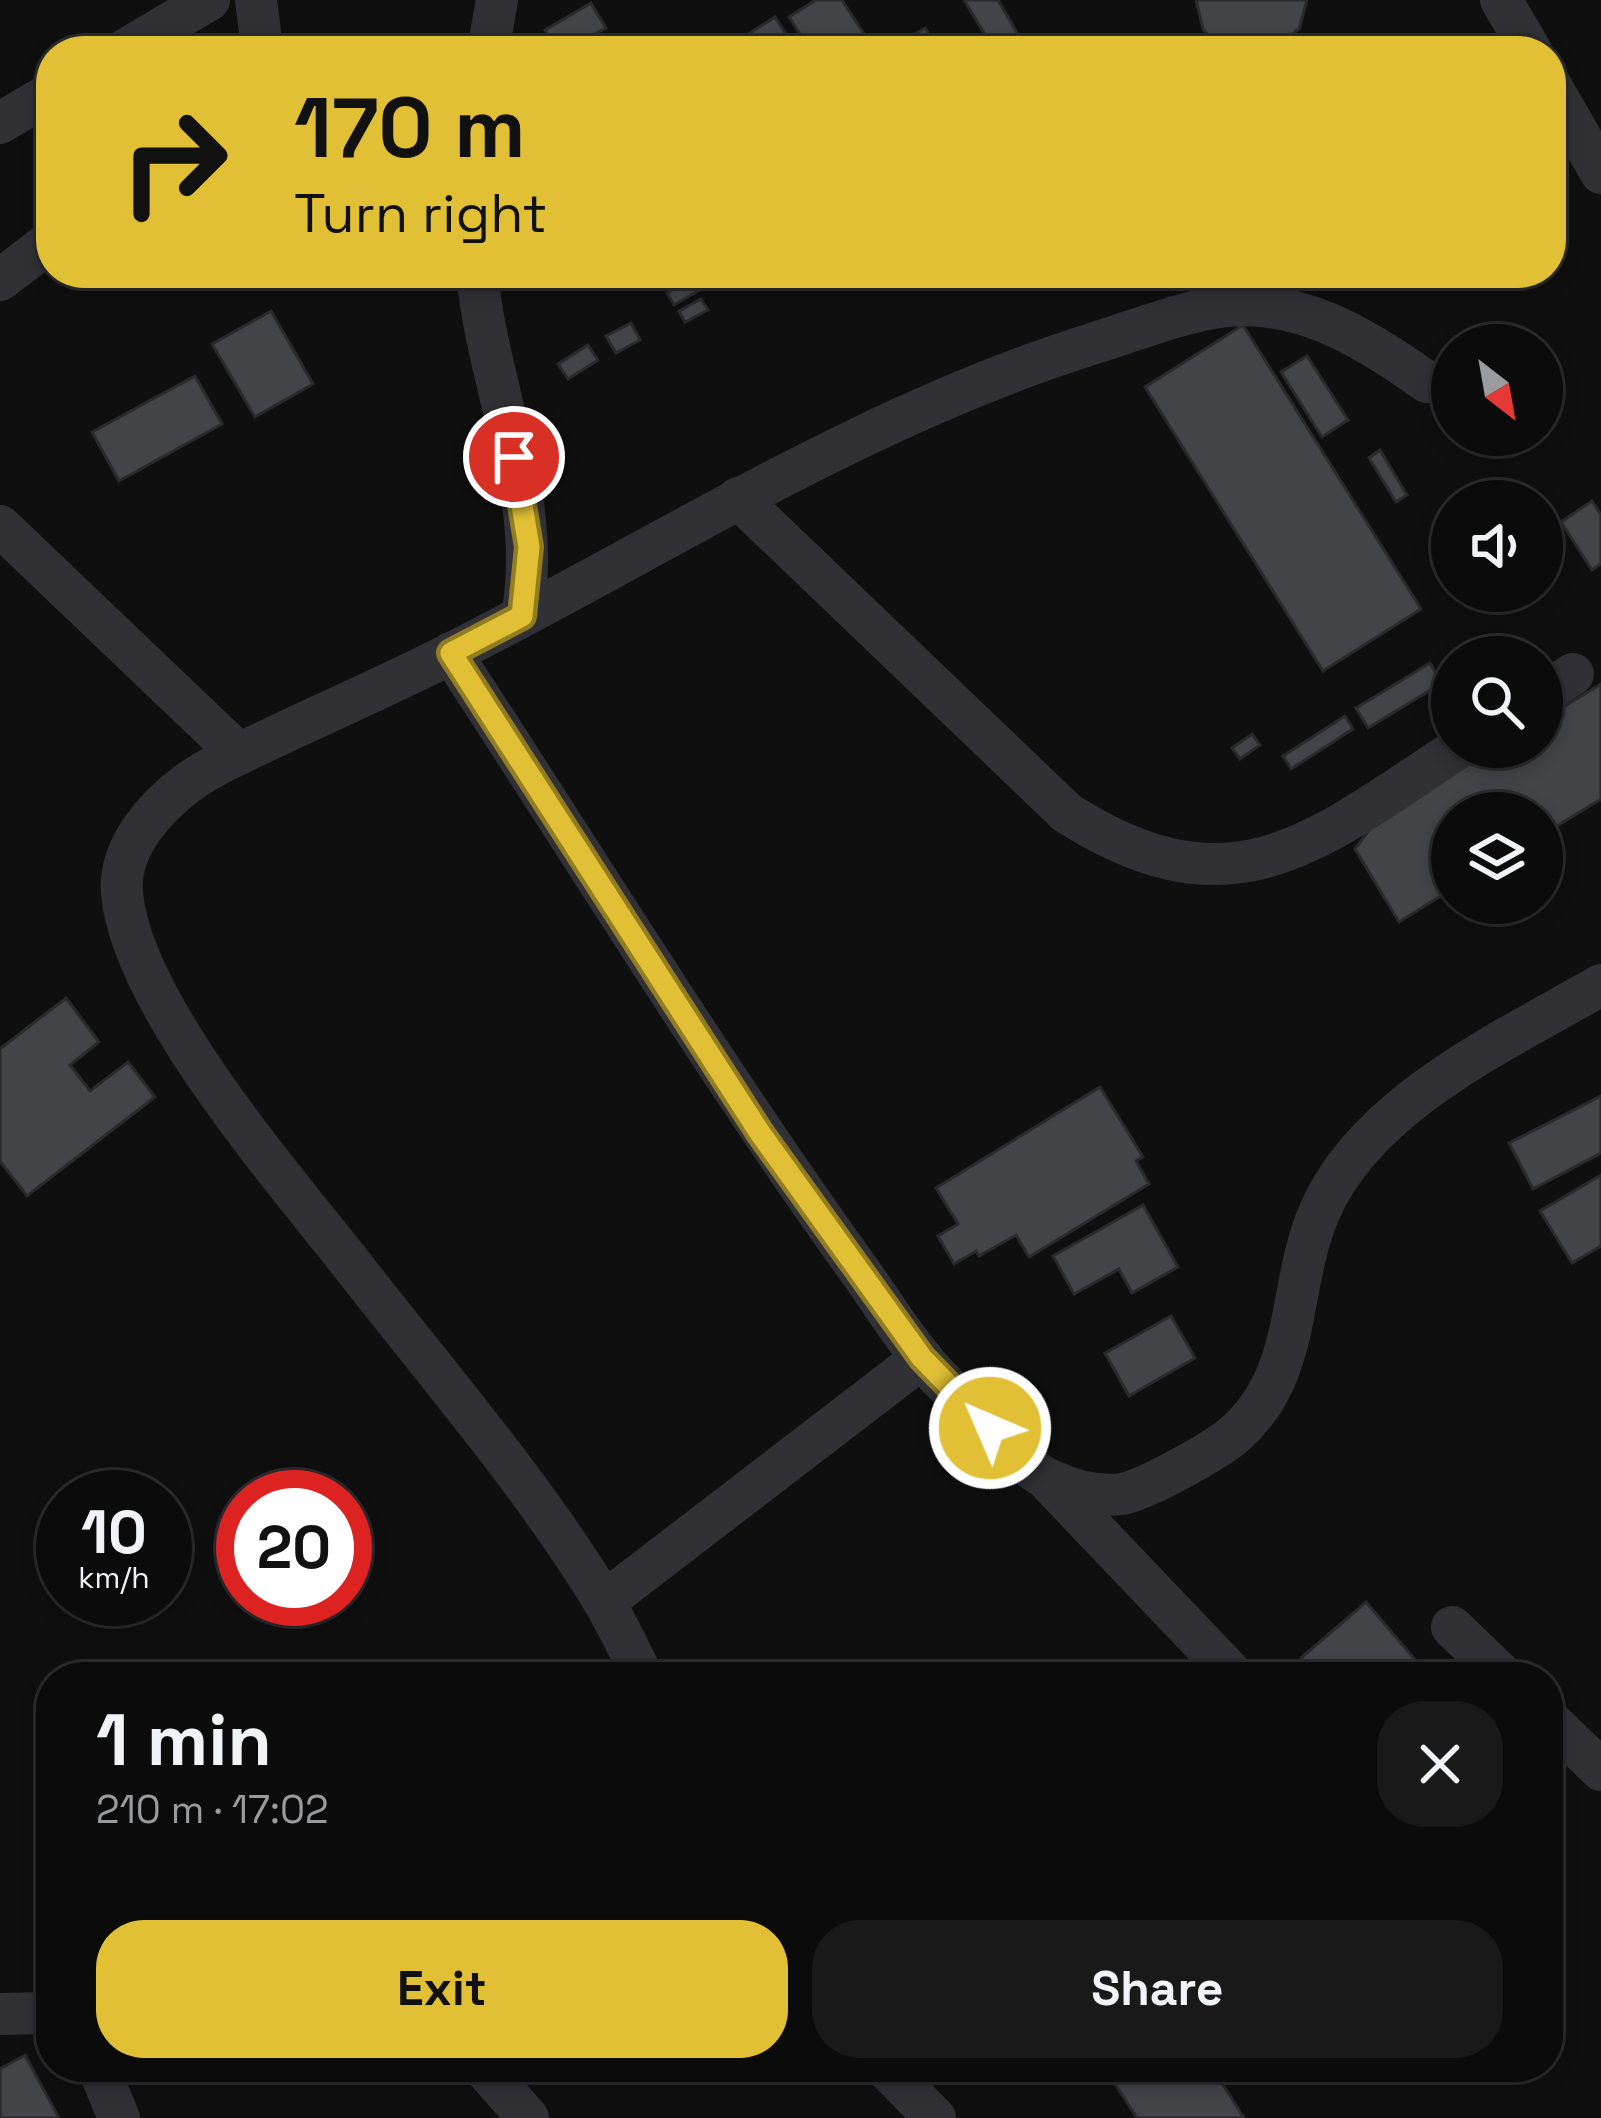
<!DOCTYPE html>
<meta charset="utf-8">
<style>
body{margin:0;font-family:"Space Grotesk",sans-serif;background:#19191a;color:#f1f3f6;height:100vh;display:flex;flex-direction:column;font-size:45px;white-space:nowrap}
*{box-sizing:border-box;margin:0}
p{font-size:39px;color:#9a9b9d}
.icon{flex:none;width:66px;height:66px;fill:none;stroke:currentColor;stroke-width:2;stroke-linecap:round;stroke-linejoin:round}
.map{position:relative;flex:1;overflow:hidden}
.side{position:absolute;left:36px;top:1662px;width:1527px;height:420px;display:flex;flex-direction:column;background:#0b0b0c;border-radius:48px;box-shadow:0 6px 18px #0003,0 0 0 3px #2b2b2d}
.side>*{flex:none}
.banner{position:absolute;left:36px;top:36px;width:1530px;height:252px;border-radius:48px;box-shadow:0 6px 18px #0003,0 0 0 3px #2b2b2d;background:#e1c036;color:#111;overflow:hidden}
.needle{width:78px;rotate:149deg}
.tools{position:absolute;left:1431px;top:324px;display:grid;gap:24px}
.tools a{display:grid;place-items:center;width:132px;height:132px;border-radius:50%;background:#0b0b0c;box-shadow:0 6px 18px #0003,0 0 0 3px #2b2b2d;font-size:60px}
.speed{position:absolute;left:36px;top:1470px;display:flex;gap:24px;font-size:60px;font-weight:700;text-align:center}
.speed>*{display:grid;place-content:center;width:156px;height:156px;border-radius:50%;background:#0b0b0c;box-shadow:0 6px 18px #0003,0 0 0 3px #2b2b2d;line-height:1}
.speed small{font-size:30px;font-weight:400}
.speed .limit{border:18px solid #d22;background:#fff;color:#111}
.pin{position:absolute;display:grid;place-items:center;width:102px;height:102px;color:#fff;margin:-51px;border:6px solid #fff;border-radius:50%;box-shadow:0 3px 12px #0007}
.me{position:absolute;width:132px;margin:-66px;rotate:315deg;stroke-linejoin:round;filter:drop-shadow(0 0 9px #0008)}
.turn{display:flex;align-items:center;gap:42px;height:252px;padding:0 60px;font-size:54px}
.turn .icon{width:156px;height:156px;stroke-width:2.5}
.turn b{display:block;font-size:84px;line-height:102px}
.round{display:grid;place-items:center;flex:none;width:126px;height:126px;border-radius:48px;background:#19191a}
.head{display:flex;align-items:center;justify-content:space-between;height:204px;padding:0 60px}
h1{font-size:72px;font-weight:800;line-height:90px}
.action{display:flex;gap:24px;margin-top:auto;padding:24px 60px}
.action a{flex:1;height:138px;border-radius:48px;background:#e1c036;color:#111;font-size:48px;font-weight:800;line-height:138px;text-align:center}
.action a+a{background:#19191a;color:#f1f3f6}
.map>svg:first-child{display:block}
.building{fill:#434448;stroke:#2a292c;stroke-width:3}
.lines{fill:none;stroke-linecap:round;stroke-linejoin:round}
.minor{stroke:#303035;stroke-width:42}
.route-casing{stroke:#927d23;stroke-width:30}
.route{stroke:#e1c036;stroke-width:21}
</style>
<div class="map">
<svg width="1601" height="2118" viewBox="0 0 1601 2118">
<rect width="100%" height="100%" fill="#0f0f10"/>
<g class="building">
<polygon points="816,0 842,0 875,51 811,51 789,17"/>
<polygon points="964,0 998,0 1019,36 995,51"/>
<polygon points="1196,0 1307,0 1299,29 1270,51 1232,51 1216,43 1203,29"/>
<polygon points="591,3 606,28 595,34 605,51 557,51 545,30"/>
<polygon points="775,17 797,51 746,51 739,40"/>
<polygon points="925,28 939,51 907,51 902,42"/>
<polygon points="691,279 698,291 674,305 667,293"/>
<polygon points="701,299 708,310 685,322 679,311"/>
<polygon points="271,311 313,384 255,417 212,344"/>
<polygon points="631,323 640,340 616,353 606,336"/>
<polygon points="1243,325 1421,609 1323,671 1145,387"/>
<polygon points="588,345 598,360 568,379 558,364"/>
<polygon points="1307,356 1348,420 1322,437 1281,372"/>
<polygon points="195,376 222,424 119,481 92,432"/>
<polygon points="1380,450 1407,495 1396,502 1369,458"/>
<polygon points="1592,501 1601,515 1601,564 1592,570 1561,522"/>
<polygon points="1430,663 1442,683 1368,728 1356,708"/>
<polygon points="1601,684 1601,799 1542,835 1542,813 1452,813 1452,889 1399,922 1355,849 1375,822 1497,747 1542,747 1542,720"/>
<polygon points="1345,716 1353,729 1291,769 1283,756"/>
<polygon points="1252,734 1260,745 1240,759 1232,748"/>
<polygon points="66,998 99,1042 70,1065 90,1091 128,1062 155,1097 27,1196 0,1161 0,1049"/>
<polygon points="1100,1087 1143,1157 1136,1161 1149,1184 1029,1257 1016,1235 979,1256 976,1251 954,1264 938,1236 958,1224 936,1188"/>
<polygon points="1601,1096 1601,1153 1533,1189 1509,1143"/>
<polygon points="1601,1175 1601,1246 1572,1263 1540,1211"/>
<polygon points="1143,1205 1178,1267 1132,1293 1119,1269 1074,1294 1053,1256"/>
<polygon points="1171,1316 1195,1358 1129,1396 1105,1353"/>
<polygon points="1366,1602 1423,1669 1414,1677 1317,1677 1301,1658"/>
<polygon points="25,2055 59,2118 0,2118 0,2069"/>
<polygon points="1104,2067 1212,2067 1244,2118 1137,2118"/>
</g>
<g class="lines">
<g class="minor">
<polyline points="256,0 260,32 257,51"/>
<polyline points="1501,0 1531,51"/>
<polyline points="123,51 209,0"/>
<polyline points="488,51 497,0"/>
<polyline points="1551,86 1601,173"/>
<polyline points="0,123 51,93"/>
<path d="M477 273C488 389 544 500 522 616"/>
<polyline points="0,280 51,241"/>
<path d="M738 498 1067 813C1235 920 1317 840 1460 747"/>
<polyline points="0,526 239,754"/>
<path d="M451 653C588 862 718 1075 864 1277 885 1307 905 1340 929 1367 950 1390 973 1411 994 1433 1011 1449 1028 1470 1050 1480 1072 1490 1098 1497 1122 1494 1145 1490 1217 1450 1235 1434 1303 1374 1287 1288 1319 1213 1365 1104 1504 1041 1601 985"/>
<polyline points="1542,694 1573,674"/>
<polyline points="1051,1484 1235,1677"/>
<polyline points="604,1602 922,1358"/>
<polyline points="1452,1627 1504,1677"/>
<path d="M643 1677C630 1652 618 1625 603 1600 529 1479 432 1368 345 1256 277 1170 131 1001 122 893 118 848 155 807 189 782 219 761 255 747 287 731 343 705 399 680 454 652 666 544 867 414 1095 343 1134 331 1173 315 1213 308 1295 294 1364 337 1427 382"/>
<polyline points="1548,1719 1601,1770"/>
<polyline points="0,2014 51,2013"/>
<polyline points="98,2067 119,2118"/>
<polyline points="483,2067 528,2118"/>
<polyline points="885,2067 935,2118"/>
</g>
</g>
<g class="lines">
<defs>
<polyline id="route" points="514,457 529,547 522,616 451,653 760,1133 922,1358 990,1428"/>
</defs>
<use href="#route" class="route-casing"/>
<use href="#route" class="route"/>
</g>
</svg>
<div class="tools">
<a><svg class="needle" viewBox="-14 -14 28 28"><path d="M0-13l5 13h-10z" fill="#e53935"/><path d="M0 13l5-13h-10z" fill="#9a9b9d"/></svg></a>
<a><svg class="icon" aria-label="sound" viewBox="0 0 24 24"><path d="M4 9h4l5-4v14l-5-4H4zM17 9q2 3 0 6"/></svg></a>
<a><svg class="icon" aria-label="search" viewBox="0 0 24 24"><circle cx="10" cy="10" r="6"/><path d="M15 15l6 6"/></svg></a>
<a><svg class="icon" aria-label="layers" viewBox="0 0 24 24"><path d="M12 4l9 5-9 5-9-5zM3 14l9 5 9-5"/></svg></a>
</div>
<div class="speed"><div>10<small>km/h</small></div><div class="limit">20</div></div>
<div class="pin" style="left:514px;top:457px;background:#d93025"><svg class="icon" aria-label="arrive" viewBox="0 0 24 24"><path d="M6 21V4h12l-3 4 3 4H6"/></svg></div>
<svg class="me" style="left:990px;top:1428px" viewBox="-20 -20 40 40"><circle r="17" fill="#e1c036" stroke="#fff" stroke-width="3"/><path d="M0-11L8 9 0 5-8 9z" fill="#fff"/></svg>
<div class="banner">
<div class="turn"><svg class="icon" aria-label="right" viewBox="0 0 24 24"><path d="M7 20v-9h11M14 6l5 5-5 5"/></svg><div><b>170 m</b>Turn right</div></div>
</div>
<section class="side">
<div class="head"><div><h1>1 min</h1><p>210 m · 17:02</p></div><a class="round"><svg class="icon" aria-label="close" viewBox="0 0 24 24"><path d="M6 6l12 12M18 6L6 18"/></svg></a></div>
<div class="action"><a>Exit</a><a>Share</a></div>
</section>
</div>
